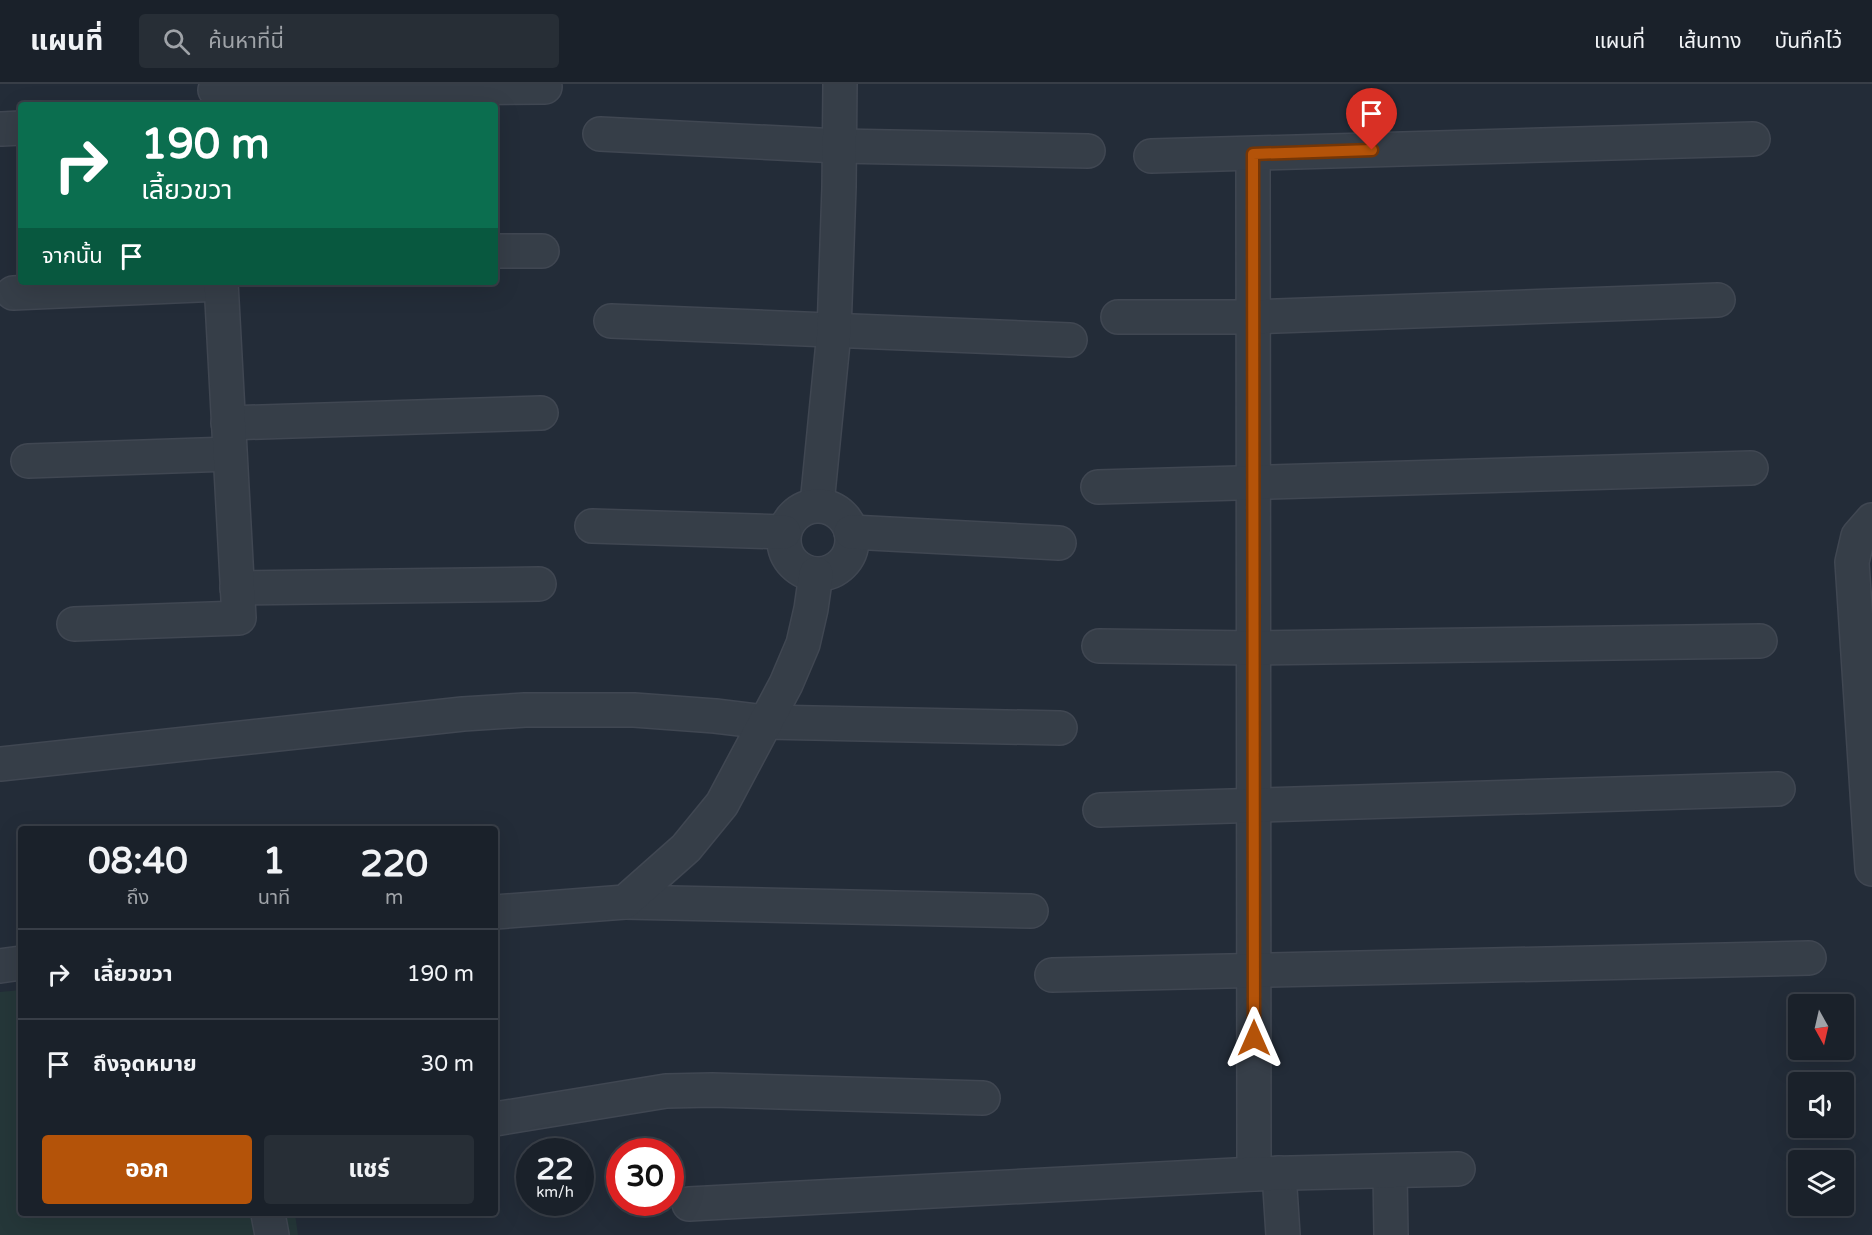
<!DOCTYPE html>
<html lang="th">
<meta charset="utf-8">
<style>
body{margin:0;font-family:"Varela Round","Noto Sans Thai",sans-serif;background:#272e36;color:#f1f3f6;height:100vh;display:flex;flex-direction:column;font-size:22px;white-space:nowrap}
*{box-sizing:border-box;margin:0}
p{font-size:20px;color:#9fa3a8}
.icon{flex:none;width:33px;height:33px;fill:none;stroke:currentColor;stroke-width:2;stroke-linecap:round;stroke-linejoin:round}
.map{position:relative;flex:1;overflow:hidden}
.details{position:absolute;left:18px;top:742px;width:480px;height:390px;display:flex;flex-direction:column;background:#1a212a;border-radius:6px;box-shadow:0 6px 24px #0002,0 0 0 2px #383e47}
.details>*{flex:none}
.top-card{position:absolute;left:18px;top:18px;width:480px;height:183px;border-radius:6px;box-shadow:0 6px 24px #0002,0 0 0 2px #383e47;background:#0b6e4f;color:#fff;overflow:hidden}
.needle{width:39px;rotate:172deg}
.fabs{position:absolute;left:1788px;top:910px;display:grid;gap:12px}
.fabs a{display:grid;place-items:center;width:66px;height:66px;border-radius:6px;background:#1a212a;box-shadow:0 6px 24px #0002,0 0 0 2px #383e47;font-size:30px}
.speed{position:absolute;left:516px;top:1054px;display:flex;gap:12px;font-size:30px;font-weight:700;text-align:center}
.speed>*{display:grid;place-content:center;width:78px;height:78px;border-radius:50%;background:#1a212a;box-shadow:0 6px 24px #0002,0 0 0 2px #383e47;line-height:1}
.speed small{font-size:15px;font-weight:400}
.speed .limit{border:9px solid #d22;background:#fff;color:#111}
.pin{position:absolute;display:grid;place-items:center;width:51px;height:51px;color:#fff;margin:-62px -26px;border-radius:50% 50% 50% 0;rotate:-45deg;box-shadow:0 0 6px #0007}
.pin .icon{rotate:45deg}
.me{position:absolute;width:66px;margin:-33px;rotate:0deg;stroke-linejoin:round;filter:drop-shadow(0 0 4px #0008)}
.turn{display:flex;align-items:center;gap:21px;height:126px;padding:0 24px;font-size:27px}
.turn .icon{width:78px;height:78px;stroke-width:2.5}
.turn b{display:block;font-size:42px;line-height:51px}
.then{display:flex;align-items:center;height:57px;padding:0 24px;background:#0003;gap:12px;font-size:22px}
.eta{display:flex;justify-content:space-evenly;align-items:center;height:102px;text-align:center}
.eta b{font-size:36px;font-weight:700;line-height:42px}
.primary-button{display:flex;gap:12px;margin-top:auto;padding:12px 24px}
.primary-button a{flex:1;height:69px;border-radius:6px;background:#b45309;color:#fff;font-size:24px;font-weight:700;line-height:69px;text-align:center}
.primary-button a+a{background:#272e36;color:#f1f3f6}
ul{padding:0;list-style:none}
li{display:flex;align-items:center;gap:18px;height:90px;padding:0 24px;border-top:2px solid #383e47}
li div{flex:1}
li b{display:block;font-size:22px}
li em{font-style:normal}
header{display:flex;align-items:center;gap:36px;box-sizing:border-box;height:84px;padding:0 30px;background:#1a212a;border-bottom:2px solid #383e47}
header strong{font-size:28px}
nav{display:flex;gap:33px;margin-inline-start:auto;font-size:21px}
.search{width:420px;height:54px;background:#272e36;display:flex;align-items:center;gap:15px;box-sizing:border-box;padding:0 21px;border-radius:6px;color:#9fa3a8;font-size:22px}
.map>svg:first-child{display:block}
.green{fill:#253739}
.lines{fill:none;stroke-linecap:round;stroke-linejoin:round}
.minor-casing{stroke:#404752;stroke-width:36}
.minor{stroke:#363e48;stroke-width:33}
.route-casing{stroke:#753606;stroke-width:15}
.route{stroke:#b45309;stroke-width:10}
</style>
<header>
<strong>แผนที่</strong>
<div class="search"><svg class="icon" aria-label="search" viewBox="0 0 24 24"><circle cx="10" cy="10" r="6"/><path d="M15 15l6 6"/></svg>ค้นหาที่นี่</div>
<nav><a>แผนที่</a><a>เส้นทาง</a><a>บันทึกไว้</a></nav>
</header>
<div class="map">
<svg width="1872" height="1151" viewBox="0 0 1872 1151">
<rect width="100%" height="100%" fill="#232c38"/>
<polygon class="green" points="21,906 21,1130 295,1130 298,1151 0,1151 0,908"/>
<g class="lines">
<defs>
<g id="minor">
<polyline points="215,6 545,3"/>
<polyline points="2,45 21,44"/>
<polyline points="600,50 839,62 1088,67"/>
<polyline points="1253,70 1254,1090"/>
<polyline points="1151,72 1753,55"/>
<polyline points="495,167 542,167"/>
<polyline points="13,209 221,200"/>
<polyline points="1118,233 1252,233 1718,216"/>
<polyline points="611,237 1070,256"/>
<polyline points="228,339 541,329"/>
<polyline points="28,377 230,370"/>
<polyline points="1098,403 1751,384"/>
<polyline points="817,420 834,248 839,103 840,0"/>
<circle cx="818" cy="456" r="34"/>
<polyline points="1872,436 1858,452 1852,478 1872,785"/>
<polyline points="592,442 784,448"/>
<polyline points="851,448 1059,459"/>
<polyline points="237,504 539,500"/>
<polyline points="74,540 239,534 221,198"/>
<polyline points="1099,562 1254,564 1760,557"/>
<polyline points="0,680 463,630 525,626 634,626 715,632 766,638 1060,644"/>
<polyline points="1100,726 1778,705"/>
<polyline points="625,818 1031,827"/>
<polyline points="495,828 625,818 686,764 722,720 786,600 803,560 811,525 816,490"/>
<polyline points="0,882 21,879"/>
<polyline points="1052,891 1809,874"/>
<polyline points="495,1035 666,1007 712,1006 983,1014"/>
<polyline points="1390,1088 1391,1151"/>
<polyline points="1279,1089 1283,1151"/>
<polyline points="689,1120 1254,1090 1458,1085"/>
<polyline points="268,1130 272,1151"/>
</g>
</defs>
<use href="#minor" class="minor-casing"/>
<use href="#minor" class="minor"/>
</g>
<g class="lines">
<defs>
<polyline id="route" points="1254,954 1253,70 1372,66"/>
</defs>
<use href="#route" class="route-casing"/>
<use href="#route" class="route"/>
</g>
</svg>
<div class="fabs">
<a><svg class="needle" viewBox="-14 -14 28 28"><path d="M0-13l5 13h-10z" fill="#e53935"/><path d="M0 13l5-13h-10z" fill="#9fa3a8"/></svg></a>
<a><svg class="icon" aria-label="sound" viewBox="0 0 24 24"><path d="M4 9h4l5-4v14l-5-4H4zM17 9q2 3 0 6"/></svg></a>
<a><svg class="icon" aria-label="layers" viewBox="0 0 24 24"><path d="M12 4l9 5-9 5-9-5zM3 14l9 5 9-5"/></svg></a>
</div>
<div class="speed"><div>22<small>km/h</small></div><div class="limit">30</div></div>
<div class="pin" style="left:1372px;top:66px;background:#d93025"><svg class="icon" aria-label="arrive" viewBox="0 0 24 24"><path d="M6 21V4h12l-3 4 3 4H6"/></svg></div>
<svg class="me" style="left:1254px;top:954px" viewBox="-20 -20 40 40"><path d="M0-17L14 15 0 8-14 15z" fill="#b45309" stroke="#fff" stroke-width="4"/></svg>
<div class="top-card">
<div class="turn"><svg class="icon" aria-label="right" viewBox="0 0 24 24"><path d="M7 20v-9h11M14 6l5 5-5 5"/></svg><div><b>190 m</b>เลี้ยวขวา</div></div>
<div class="then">จากนั้น<svg class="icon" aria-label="arrive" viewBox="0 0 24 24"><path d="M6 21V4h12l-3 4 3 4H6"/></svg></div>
</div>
<section class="details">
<div class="eta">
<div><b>08:40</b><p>ถึง</p></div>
<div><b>1</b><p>นาที</p></div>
<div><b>220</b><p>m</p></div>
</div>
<ul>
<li><svg class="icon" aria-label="right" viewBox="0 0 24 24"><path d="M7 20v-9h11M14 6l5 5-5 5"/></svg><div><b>เลี้ยวขวา</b></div><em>190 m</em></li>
<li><svg class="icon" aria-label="arrive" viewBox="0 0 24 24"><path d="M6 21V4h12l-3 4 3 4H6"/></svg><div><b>ถึงจุดหมาย</b></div><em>30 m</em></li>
</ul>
<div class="primary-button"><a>ออก</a><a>แชร์</a></div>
</section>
</div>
